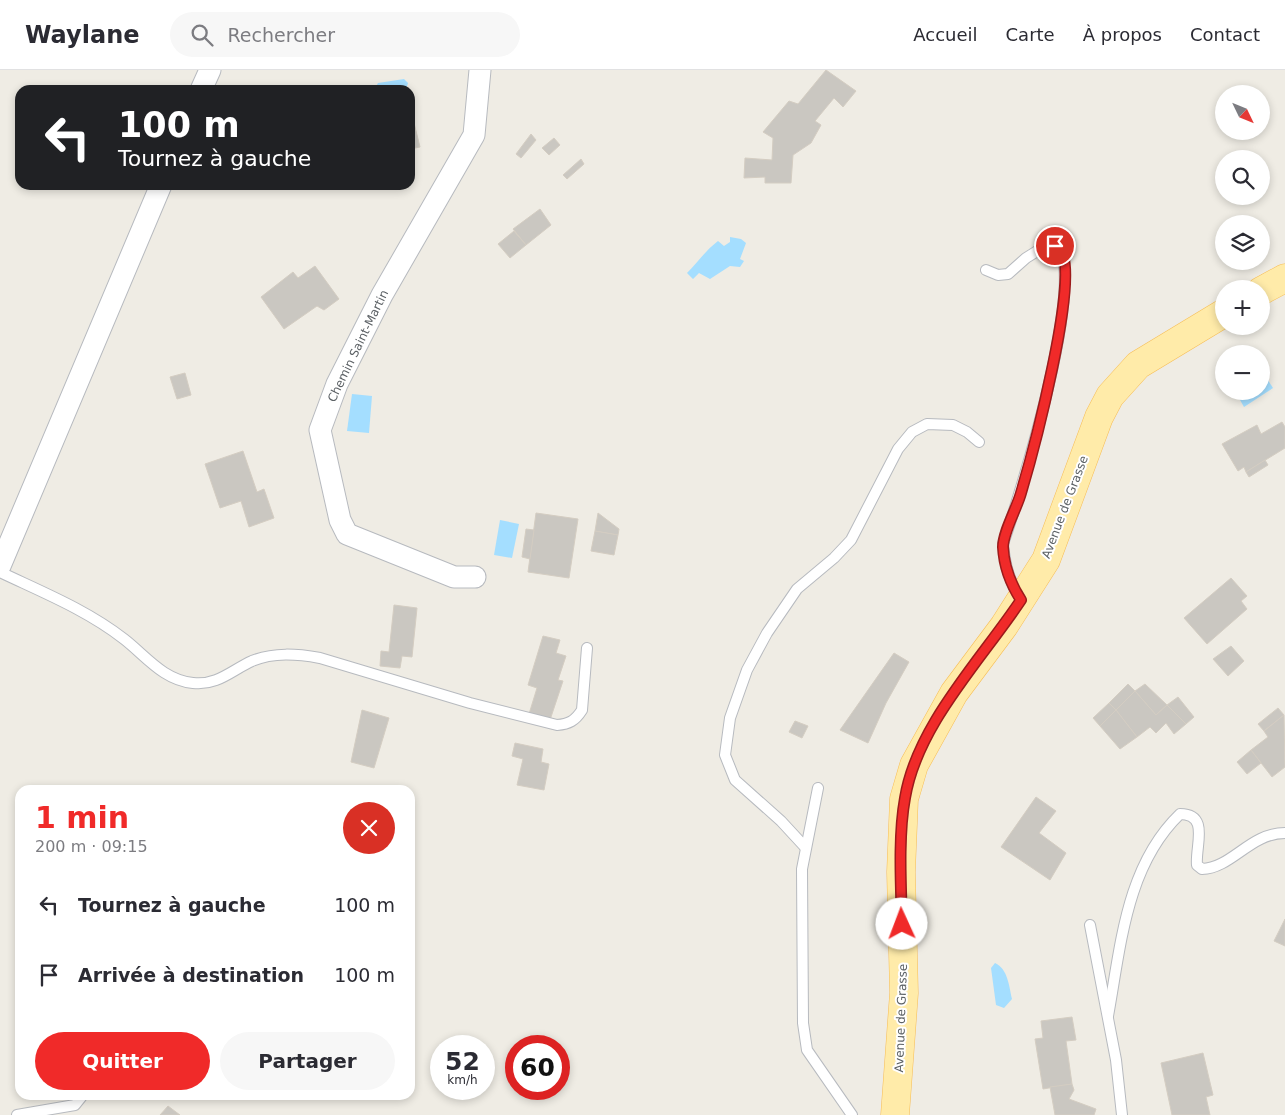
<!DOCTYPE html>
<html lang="fr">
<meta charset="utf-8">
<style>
body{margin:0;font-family:"DejaVu Sans",sans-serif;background:#f7f7f7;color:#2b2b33;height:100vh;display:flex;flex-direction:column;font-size:19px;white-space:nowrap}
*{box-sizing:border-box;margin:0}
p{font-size:16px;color:#7c7c81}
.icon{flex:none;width:28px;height:28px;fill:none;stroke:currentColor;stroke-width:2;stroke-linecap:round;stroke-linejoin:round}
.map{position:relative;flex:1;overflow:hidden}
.details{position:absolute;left:15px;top:715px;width:400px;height:315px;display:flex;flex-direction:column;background:#fff;border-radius:15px;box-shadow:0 2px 8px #0003}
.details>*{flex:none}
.guide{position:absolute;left:15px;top:15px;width:400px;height:105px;border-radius:15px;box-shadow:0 2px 8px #0003;background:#202124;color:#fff;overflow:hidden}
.needle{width:32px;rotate:133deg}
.fabs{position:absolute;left:1215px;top:15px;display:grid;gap:10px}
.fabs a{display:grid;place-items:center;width:55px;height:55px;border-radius:50%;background:#fff;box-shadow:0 2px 8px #0003;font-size:25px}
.speed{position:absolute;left:430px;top:965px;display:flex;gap:10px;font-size:25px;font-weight:700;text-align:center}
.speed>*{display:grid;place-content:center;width:65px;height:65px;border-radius:50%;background:#fff;box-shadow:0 2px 8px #0003;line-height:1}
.speed small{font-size:12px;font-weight:400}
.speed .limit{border:8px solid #d22;background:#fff;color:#111}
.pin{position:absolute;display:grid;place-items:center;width:42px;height:42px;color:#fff;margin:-21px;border:2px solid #fff;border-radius:50%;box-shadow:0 1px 5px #0007}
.me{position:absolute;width:55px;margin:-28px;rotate:358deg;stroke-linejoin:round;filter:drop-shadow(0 0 4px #0008)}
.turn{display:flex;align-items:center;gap:18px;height:105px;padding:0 20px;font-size:22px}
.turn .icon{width:65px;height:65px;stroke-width:2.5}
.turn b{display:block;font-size:35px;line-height:42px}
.round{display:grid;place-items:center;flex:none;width:52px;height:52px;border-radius:26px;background:#f7f7f7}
.headline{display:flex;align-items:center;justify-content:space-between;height:85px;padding:0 20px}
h1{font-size:30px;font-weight:600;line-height:38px;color:#f02a29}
.cta{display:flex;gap:10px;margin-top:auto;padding:10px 20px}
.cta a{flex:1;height:58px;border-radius:30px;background:#f02a29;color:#fff;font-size:20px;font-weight:600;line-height:58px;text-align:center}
.cta a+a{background:#f7f7f7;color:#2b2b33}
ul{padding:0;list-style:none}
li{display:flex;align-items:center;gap:15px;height:70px;padding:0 20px}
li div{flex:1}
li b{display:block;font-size:19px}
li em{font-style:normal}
header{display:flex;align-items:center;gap:30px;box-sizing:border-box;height:70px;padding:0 25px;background:#fff;border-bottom:1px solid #e1e1e2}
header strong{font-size:24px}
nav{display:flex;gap:28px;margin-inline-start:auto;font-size:18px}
.search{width:350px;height:45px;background:#f7f7f7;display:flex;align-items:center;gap:12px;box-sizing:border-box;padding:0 18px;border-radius:28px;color:#7c7c81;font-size:19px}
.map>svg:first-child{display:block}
.water{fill:#a4deff}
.building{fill:#cac7c1;stroke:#d4cdc2}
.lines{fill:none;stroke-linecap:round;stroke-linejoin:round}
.service-casing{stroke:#b7babf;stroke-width:12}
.minor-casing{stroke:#b7babf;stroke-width:23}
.primary-casing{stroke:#f7bd55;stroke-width:29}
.service{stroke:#fff;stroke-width:10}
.minor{stroke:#fff;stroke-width:21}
.primary{stroke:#ffeba9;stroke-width:28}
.route-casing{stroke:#9c1b1b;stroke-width:12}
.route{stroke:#f02a29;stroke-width:9}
.labels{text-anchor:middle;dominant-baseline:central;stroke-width:4;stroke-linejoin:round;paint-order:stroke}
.street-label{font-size:12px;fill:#5c6165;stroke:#fff}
</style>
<header>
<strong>Waylane</strong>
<div class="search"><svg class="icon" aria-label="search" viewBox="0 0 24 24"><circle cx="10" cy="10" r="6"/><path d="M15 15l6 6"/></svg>Rechercher</div>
<nav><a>Accueil</a><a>Carte</a><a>À propos</a><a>Contact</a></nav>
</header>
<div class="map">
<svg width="1285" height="1045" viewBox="0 0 1285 1045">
<rect width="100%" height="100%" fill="#efece4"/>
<g class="water">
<polygon points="404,9 408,13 406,19 374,20 378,13"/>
<path d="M730 167 741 169 746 173 740 189 744 191 740 197 730 196 710 209 699 203 693 209 687 203C698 192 705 181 718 171L724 176 730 172Z"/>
<polygon points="1264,304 1273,318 1244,337 1235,321 1261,321 1261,305"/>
<polygon points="352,324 372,326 369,363 347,361"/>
<polygon points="500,450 519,454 512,488 494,485"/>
<path d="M995 893C1008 899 1009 916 1012 929L1004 938 996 935 991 898Z"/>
</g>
<g class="building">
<polygon points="826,0 856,21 843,37 834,28 815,51 821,55 811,73 793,85 791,113 765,113 765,107 744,108 745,88 772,90 773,68 763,62 789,31 798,34"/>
<polygon points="410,37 420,77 410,79"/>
<polygon points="531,64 536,70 521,88 516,84"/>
<polygon points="554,68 560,75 549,85 542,78"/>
<polygon points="581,89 584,94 567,109 563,105"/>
<polygon points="540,139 551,155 526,175 513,159"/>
<polygon points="514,161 526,175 510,188 498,174"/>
<polygon points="315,196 339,229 324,240 317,236 284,259 261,227 293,202 298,208"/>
<polygon points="185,303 191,325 177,329 170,307"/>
<polygon points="1282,352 1285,357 1285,378 1246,402 1244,397 1238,401 1222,374 1257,355 1261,364"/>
<polygon points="243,381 257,422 264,419 274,448 249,457 241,431 220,438 205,394"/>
<polygon points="1265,390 1268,395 1249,407 1246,402"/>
<polygon points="536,443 578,449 569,508 528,502"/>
<polygon points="598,443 619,459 618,465 595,461"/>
<polygon points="526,459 534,460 530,489 522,487"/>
<polygon points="595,461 618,465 614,485 591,481"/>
<polygon points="1231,508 1247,526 1241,531 1247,539 1207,574 1184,548"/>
<polygon points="394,535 417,538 412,587 402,586 400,598 380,596 381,581 389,582"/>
<polygon points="543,566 560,570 556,583 566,586 558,610 563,611 550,650 529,644 537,618 528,615"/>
<polygon points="1231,576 1244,591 1228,606 1213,589"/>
<polygon points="894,583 909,592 886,633 868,673 840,660"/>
<polygon points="1128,614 1135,621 1116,640 1109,633"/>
<polygon points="1145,614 1167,635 1156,645 1135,621"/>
<polygon points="1135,621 1156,645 1167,635 1186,654 1174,664 1166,653 1156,663 1150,657 1137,667 1116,640"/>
<polygon points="1178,627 1194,647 1186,654 1167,635"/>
<polygon points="1109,633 1116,640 1100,656 1093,648"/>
<polygon points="1278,638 1284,645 1264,661 1258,654"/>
<polygon points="362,640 389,648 374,698 351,692"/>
<polygon points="1116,640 1137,667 1120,679 1100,656"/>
<polygon points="1284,645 1285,697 1272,707 1251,680 1268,667 1264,661"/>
<polygon points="795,651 808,656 802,668 789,662"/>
<polygon points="515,673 543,679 541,692 549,694 544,720 517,715 523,689 512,686"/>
<polygon points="1251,680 1261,693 1247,704 1237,692"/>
<polygon points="1036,727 1056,741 1039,763 1066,783 1050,810 1001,777"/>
<polygon points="1285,849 1285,876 1274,871"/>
<polygon points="1072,947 1076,970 1066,971 1072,1014 1043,1019 1035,969 1043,968 1041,951"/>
<polygon points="1203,983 1213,1025 1206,1027 1210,1045 1172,1045 1161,993"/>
<polygon points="1072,1014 1074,1020 1069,1029 1096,1039 1094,1045 1055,1045 1050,1017"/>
<polygon points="168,1036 180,1045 160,1045"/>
</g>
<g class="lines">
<defs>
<g id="service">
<path d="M986 200 998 205 1008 204 1026 188 1042 178 1055 176C1091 200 1017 434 1003 474 1005 495 1009 510 1020 528"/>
<path d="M0 502C42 522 87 540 124 569 146 586 163 610 193 613 217 616 232 600 252 591 274 582 297 584 320 588L470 633 557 655C569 654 575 651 582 640L587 578"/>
<polyline points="818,718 802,799 803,953 807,980 852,1045"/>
<polyline points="805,777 781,751 735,710 725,685 730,648 747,600 767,563 797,519 834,488 851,470 898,379 912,362 927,354 953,355 967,362 979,372"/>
<polyline points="1090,855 1116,990 1122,1045"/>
<path d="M1108 946C1121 875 1126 796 1180 744 1210 744 1195 776 1197 795L1202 799C1232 798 1250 763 1285 763"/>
<polyline points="17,1045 75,1035 83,1025"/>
</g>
<g id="minor">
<polyline points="201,20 210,0"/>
<polyline points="0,496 161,115"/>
<polyline points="475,507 454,507 347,464 340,450 320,360 337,314 382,225 474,65 480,0"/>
</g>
<g id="primary">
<polyline points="1261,221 1285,208"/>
<polyline points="895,1045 904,923 901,802 904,729 914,695 954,623 1004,556 1046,490 1099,347 1110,326 1138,295 1224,243"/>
</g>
</defs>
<use href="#service" class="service-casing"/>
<use href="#minor" class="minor-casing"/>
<use href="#primary" class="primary-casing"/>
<use href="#service" class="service"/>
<use href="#minor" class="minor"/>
<use href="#primary" class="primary"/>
</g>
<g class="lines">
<defs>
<path id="route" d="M902 854C901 816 898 766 905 728 917 655 981 590 1021 530 1010 513 1004 497 1003 477 1003 462 1017 438 1021 423 1032 386 1080 208 1061 181 1061 180 1056 177 1055 176"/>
</defs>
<use href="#route" class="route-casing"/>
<use href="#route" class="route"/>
</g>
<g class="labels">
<g class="street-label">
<text transform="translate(358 276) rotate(-64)">Chemin Saint-Martin</text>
<text transform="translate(1065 437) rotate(-69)">Avenue de Grasse</text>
<text transform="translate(901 948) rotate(-88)">Avenue de Grasse</text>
</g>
</g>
</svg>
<div class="fabs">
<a><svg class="needle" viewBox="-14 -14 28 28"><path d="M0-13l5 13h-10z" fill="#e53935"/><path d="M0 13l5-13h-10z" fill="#7c7c81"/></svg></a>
<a><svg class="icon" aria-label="search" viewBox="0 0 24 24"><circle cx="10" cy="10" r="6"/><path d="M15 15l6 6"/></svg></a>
<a><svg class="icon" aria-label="layers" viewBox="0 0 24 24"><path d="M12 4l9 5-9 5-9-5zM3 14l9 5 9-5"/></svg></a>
<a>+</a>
<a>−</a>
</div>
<div class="speed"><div>52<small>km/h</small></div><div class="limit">60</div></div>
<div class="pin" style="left:1055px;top:176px;background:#d93025"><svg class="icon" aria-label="arrive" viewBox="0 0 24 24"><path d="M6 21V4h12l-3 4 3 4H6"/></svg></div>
<svg class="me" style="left:902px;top:854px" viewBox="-20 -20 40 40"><circle r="19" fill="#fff"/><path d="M0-13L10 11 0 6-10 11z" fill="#f02a29"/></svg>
<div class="guide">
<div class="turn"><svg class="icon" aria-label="left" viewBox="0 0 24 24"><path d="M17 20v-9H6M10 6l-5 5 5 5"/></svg><div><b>100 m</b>Tournez à gauche</div></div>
</div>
<section class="details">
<div class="headline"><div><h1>1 min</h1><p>200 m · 09:15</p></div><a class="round" style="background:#d93025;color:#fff"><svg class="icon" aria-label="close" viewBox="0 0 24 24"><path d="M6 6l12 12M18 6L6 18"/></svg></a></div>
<ul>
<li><svg class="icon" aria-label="left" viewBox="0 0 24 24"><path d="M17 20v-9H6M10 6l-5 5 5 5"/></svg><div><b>Tournez à gauche</b></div><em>100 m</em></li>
<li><svg class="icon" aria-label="arrive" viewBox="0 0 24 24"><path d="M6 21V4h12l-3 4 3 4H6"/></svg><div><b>Arrivée à destination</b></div><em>100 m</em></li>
</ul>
<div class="cta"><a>Quitter</a><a>Partager</a></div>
</section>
</div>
